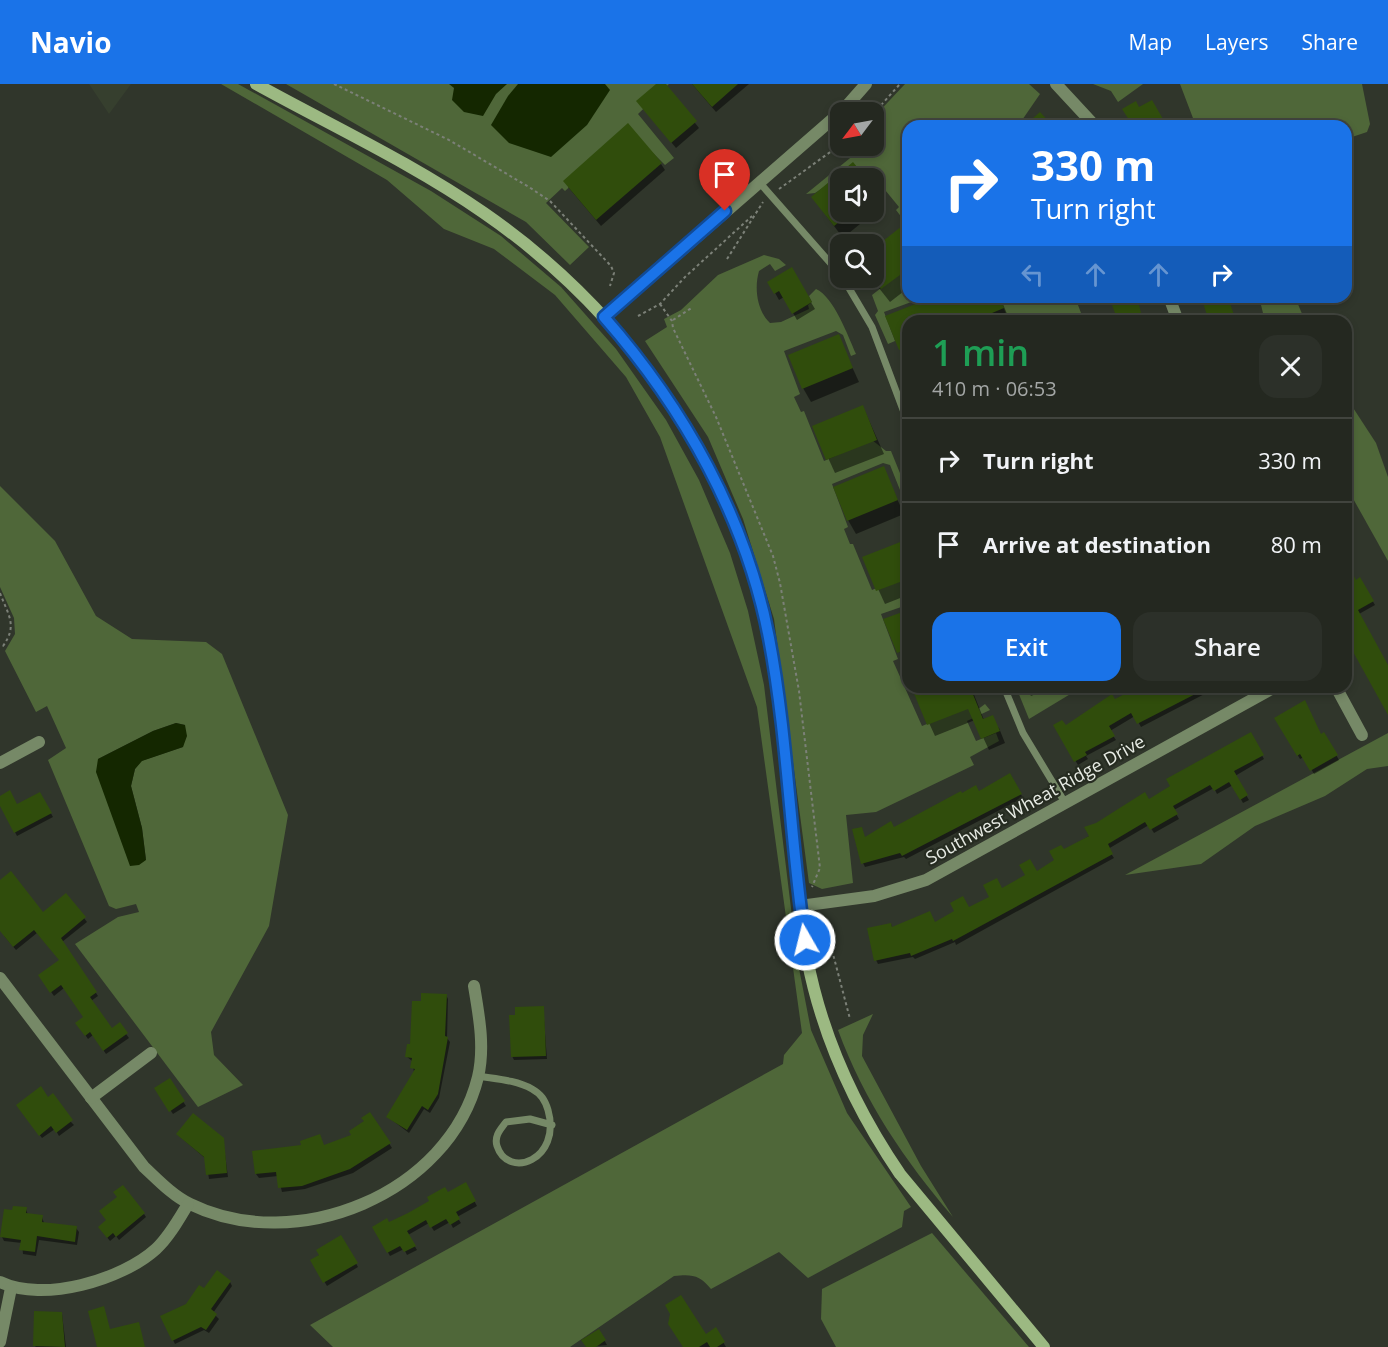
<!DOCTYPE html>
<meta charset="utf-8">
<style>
body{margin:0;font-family:"Open Sans",sans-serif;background:#2c3029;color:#f1f3f6;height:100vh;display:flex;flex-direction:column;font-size:22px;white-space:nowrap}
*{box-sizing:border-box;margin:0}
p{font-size:20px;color:#a3a6a5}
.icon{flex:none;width:33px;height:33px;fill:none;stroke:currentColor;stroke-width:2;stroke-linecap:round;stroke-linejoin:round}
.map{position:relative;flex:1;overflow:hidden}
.drawer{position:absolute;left:902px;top:231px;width:450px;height:378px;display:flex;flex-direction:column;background:#242820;border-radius:18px;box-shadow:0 3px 9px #0003,0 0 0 2px #41443e}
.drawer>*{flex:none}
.banner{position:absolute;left:902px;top:36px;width:450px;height:183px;border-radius:18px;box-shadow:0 3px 9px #0003,0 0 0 2px #41443e;background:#1a73e8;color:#fff;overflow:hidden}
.needle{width:39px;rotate:238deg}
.buttons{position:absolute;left:830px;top:18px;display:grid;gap:12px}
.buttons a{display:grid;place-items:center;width:54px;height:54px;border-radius:12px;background:#242820;box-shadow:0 3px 9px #0003,0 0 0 2px #41443e;font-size:30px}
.pin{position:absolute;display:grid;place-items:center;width:51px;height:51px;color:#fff;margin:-62px -26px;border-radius:50% 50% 50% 0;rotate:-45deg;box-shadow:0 0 6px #0007}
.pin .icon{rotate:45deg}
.me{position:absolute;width:66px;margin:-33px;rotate:352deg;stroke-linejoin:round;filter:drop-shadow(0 0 4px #0008)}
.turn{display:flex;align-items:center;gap:21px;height:126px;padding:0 30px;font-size:27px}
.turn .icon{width:78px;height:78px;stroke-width:2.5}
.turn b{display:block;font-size:42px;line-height:51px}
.lanes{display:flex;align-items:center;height:57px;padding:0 30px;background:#0003;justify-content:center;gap:30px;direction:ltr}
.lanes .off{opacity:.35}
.round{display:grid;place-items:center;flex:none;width:63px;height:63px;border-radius:18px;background:#2c3029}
.overview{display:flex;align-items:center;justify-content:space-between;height:102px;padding:0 30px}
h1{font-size:36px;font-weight:600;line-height:45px;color:#1e9e55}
.primary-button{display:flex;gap:12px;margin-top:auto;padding:12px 30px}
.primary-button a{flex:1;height:69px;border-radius:18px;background:#1a73e8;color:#fff;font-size:24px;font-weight:600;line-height:69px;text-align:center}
.primary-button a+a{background:#2c3029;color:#f1f3f6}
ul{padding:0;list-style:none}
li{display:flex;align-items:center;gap:18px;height:84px;padding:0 30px;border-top:2px solid #41443e}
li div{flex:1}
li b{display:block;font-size:22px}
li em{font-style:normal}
header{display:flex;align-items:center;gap:36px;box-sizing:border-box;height:84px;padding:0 30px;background:#1a73e8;color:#fff}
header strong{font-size:28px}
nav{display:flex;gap:33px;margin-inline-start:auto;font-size:21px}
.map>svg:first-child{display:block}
.built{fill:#363f2e}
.green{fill:#4f6739;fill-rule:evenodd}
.water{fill:#142700}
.shadow{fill:#0007}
.building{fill:#304d0c}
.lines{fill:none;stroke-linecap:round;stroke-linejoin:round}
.path{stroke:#7c8178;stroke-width:2;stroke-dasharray:3 3;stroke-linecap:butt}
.service{stroke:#768967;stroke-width:7}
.minor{stroke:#768967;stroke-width:12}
.secondary{stroke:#9cb982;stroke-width:12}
.route-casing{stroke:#114b97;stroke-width:15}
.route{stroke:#1a73e8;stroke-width:10}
.labels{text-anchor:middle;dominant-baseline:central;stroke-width:4.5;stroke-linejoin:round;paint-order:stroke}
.street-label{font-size:18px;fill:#e7ebe4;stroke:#262c21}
</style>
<header>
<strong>Navio</strong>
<nav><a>Map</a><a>Layers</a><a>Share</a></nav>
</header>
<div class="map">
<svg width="1388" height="1263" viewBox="0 0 1388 1263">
<rect width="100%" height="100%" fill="#30362b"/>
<polygon class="built" points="89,0 131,0 109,30"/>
<g class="green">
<path d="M221 0H238L431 107 501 152 561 203 616 265 666 336 699 396 730 469 748 527 764 601 797 874 811 946 847 1029 911 1123 904 1127 902 1143 808 1194 779 1168 711 1205C700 1191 692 1190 674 1192L570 1263H333L310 1241 783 980 784 971 802 949 757 623 660 353 626 293 555 211 494 165 444 145 387 96Z"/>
<polygon points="286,0 669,0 638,30 674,74 665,81 631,47 565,107 562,104 546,119 589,163 570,181 526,138"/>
<polygon points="905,0 1029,0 1040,10 1018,42 908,42 907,150 902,142 906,139 896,126 899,123 881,101 875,105 873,94 866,94 856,82 815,109 806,110 855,70 856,62 873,62 873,34"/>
<polygon points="1093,0 1143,0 1118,18 1111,7"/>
<polygon points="1180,0 1362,0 1370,40 1367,48 1346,55 1346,42 1196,42"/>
<path d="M764 171 779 175 786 181 775 187 770 180 759 187C754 204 757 227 770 239L781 238 809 225 808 221 812 218 809 212 816 205C834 213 848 252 856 270L851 272 843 251 836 247 784 267 800 310 794 313 801 328 804 327 824 377 872 356 886 367H891L906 404 900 406 890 381 883 379 832 400 848 443 844 445 850 460H853L872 506 907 491V521L881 530 898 575 893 577 922 642 971 622 977 626 985 620 990 626 967 637 976 657 996 649 999 657 970 673 974 681 876 728 846 731 853 799 822 805 809 799 774 535 743 435 708 353 645 257 667 243 664 235 681 226 718 191Z"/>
<polygon points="907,184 908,213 925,213 884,228 895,257 888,260 875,231 878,227 872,211"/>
<polygon points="999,213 1075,213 1084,237 1009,237"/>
<polygon points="1259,213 1295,213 1305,237 1265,237"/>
<polygon points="1346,313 1376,359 1388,393 1388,477 1346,402"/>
<path d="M0 402 55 457 96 532 132 555 206 558 222 570 288 731 269 842 211 948 214 971 243 1001 198 1023 75 860 118 833 139 828 136 820 116 825 109 822 48 676 66 664 47 622 36 628 5 567 15 550 14 534 0 503ZM176 639 185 641 183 663 141 677 135 685 131 702 142 744 146 776 98 675 153 647Z"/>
<polygon points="1016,603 1082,603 1029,635"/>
<polygon points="1388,649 1388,682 1367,685 1325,712 1255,742 1201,780 1125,791"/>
<path d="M873 930 863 951 862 972 921 1082 953 1133C905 1077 864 1017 838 946Z"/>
<polygon points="932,1149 1029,1263 836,1263 821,1235 822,1205"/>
</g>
<g class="water">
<polygon points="449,0 507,0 496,10 483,32 464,28 452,16 454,4"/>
<polygon points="518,0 605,0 610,6 587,41 551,73 509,59 491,41 508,12"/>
<polygon points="176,639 185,641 187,652 183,663 142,677 135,685 131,702 142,744 146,776 139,781 130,782 96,688 98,675 153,647"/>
</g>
<g class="shadow">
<polygon points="659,0 664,0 699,44 676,64 638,18"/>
<polygon points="692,0 749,0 716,28"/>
<polygon points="1151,18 1164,39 1161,42 1136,42 1124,25 1139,25"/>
<polygon points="1052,34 1060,42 1027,42 1047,38"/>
<polygon points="661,80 665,86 601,142 568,103"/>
<polygon points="853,81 864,94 840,94 840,128 873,128 873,105 883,121 843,154 813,114"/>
<polygon points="908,152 908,204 890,218 871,194 873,167"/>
<polygon points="791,185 815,225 797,236 784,213 779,216 769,198"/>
<polygon points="937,213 1000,213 1010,237 908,237 908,277 887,233"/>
<polygon points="1202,213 1227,213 1234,232 1238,230 1241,237 1210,237"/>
<polygon points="838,252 859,298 811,318 803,304"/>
<polygon points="863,323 884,370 835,389 814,343"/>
<polygon points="883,384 904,430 856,450 848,436"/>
<polygon points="908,456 908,511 885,520 864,474"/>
<polygon points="1346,480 1355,498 1360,495 1375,521 1359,530 1388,583 1388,628 1346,553"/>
<polygon points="908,527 908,582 906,582 885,536"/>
<polygon points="927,603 971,603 984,636 999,644 1005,659 989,666 975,636 935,652 915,608"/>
<polygon points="1026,603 1053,603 1031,612"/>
<polygon points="1141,603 1148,610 1161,603 1218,603 1141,643 1135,632 1110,647 1116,656 1086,672 1088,675 1078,681 1055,642 1065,643"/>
<polygon points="1276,634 1320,652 1324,650 1339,676 1314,690 1304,673 1300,675"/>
<polygon points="1250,650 1264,675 1235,692 1249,716 1243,719 1233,701 1217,710 1214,704 1174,726 1179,735 1154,749 1149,741 1108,765 1114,774 956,861 955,858 915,875 913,873 878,880 876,876 891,840 893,845 934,840 969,825 1056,777 1064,767 1148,717"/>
<polygon points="1010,691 1023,714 906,775 904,773 865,783 863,779 865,754 893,745 979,709"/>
<polygon points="40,710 53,733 17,752 0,719 0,713 17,722"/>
<polygon points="0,798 42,830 84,834 87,838 62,858 98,912 91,917 112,946 126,950 129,954 106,970 93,951 88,955 80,943 85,934 64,904 54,912 42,895 61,877 37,849 16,866 5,853 0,841"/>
<polygon points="446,911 448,915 447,954 450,958 439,1014 430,1029 424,1025 409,1049 388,1033 414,988 412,977 406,972 423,919"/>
<polygon points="543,923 547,975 514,976 512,972"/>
<polygon points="169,996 186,1022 173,1030 156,1005"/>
<polygon points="48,1015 74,1041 59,1052 55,1045 42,1054 20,1025"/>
<polygon points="370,1030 392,1064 353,1089 305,1105 282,1108 278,1092 259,1094 256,1090 254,1068 324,1062 353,1052"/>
<polygon points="178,1051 223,1055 228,1093 209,1095 206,1075"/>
<polygon points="465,1100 477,1122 457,1133 461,1139 453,1144 450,1138 434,1147 429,1139 408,1151 417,1166 407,1171 404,1165 390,1172 374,1143 389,1140"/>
<polygon points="26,1125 28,1131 42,1133 44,1139 76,1144 79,1148 77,1161 39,1156 36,1172 23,1170 22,1159 4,1157 2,1153"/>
<polygon points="144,1130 146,1133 119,1156 116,1152 110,1157 102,1147"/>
<polygon points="341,1153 358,1183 327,1202 312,1177"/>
<polygon points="230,1198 232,1202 213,1229 219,1235 209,1249 204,1246 175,1260 173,1256 187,1222 204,1207"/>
<polygon points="62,1230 66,1263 36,1263 35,1262"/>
<polygon points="715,1245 726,1263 684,1263 705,1252"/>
<polygon points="599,1247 607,1261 587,1263"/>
</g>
<g class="building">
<polygon points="656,0 666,0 697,37 671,59 636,17"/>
<polygon points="692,0 738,0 712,23"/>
<polygon points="1152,16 1163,35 1151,42 1146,42 1143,37 1133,42 1122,25 1136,17 1139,23"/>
<polygon points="1040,28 1053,42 1024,42"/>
<polygon points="628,39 662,79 596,136 563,97"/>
<polygon points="853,78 866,94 840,94 840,128 852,128 834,142 811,113"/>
<polygon points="902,142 908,150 908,185 881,205 873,194 873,165"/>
<polygon points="792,183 812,218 792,230 779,207 774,210 767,198"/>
<polygon points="933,213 1000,213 1004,224 973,237 908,237 908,263 899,266 885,232"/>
<polygon points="1109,213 1137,213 1143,237 1118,237"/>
<polygon points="1201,213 1228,213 1236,237 1209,237"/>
<polygon points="839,250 853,284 802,305 788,271"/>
<polygon points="863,321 877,356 826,376 812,342"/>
<polygon points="884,382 898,416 847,437 833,403"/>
<polygon points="908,455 908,495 876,507 862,473"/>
<polygon points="1346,477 1356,496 1360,493 1374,517 1358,526 1388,581 1388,631 1346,555"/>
<polygon points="908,526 908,565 897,569 883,535"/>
<polygon points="923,603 970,603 983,635 993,631 1000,647 981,655 968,625 927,641 913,607"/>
<polygon points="1138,603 1145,603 1148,608 1158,603 1209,603 1137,640 1131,629 1109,642 1115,652 1085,668 1087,671 1074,678 1053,641 1062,636 1066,641 1112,610 1115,615"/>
<polygon points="1305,616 1321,650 1324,648 1338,671 1310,687 1300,670 1297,672 1274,634"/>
<polygon points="1251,648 1264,671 1234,687 1248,711 1240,716 1229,698 1214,707 1210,701 1173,722 1178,730 1150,746 1145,738 1108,760 1113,770 953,857 952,855 911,872 910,869 874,877 867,844 891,839 892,843 930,827 935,838 954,827 950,819 963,812 969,823 989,813 983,801 997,794 1002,804 1025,791 1019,781 1030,775 1037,787 1054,776 1049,767 1061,761 1064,765 1089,752 1084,743 1096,739 1145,708 1149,715 1170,702 1166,695"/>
<polygon points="1010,689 1022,710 902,772 900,769 861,780 852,745 862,743 865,753 891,737 894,743 961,707 962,709 976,701 979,707"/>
<polygon points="10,706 17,720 40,708 52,729 14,749 0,722 0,712"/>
<polygon points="11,787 43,828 66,809 86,833 61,854 97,908 90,913 112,944 120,938 128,949 103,967 90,948 85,952 75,939 83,933 61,901 50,909 38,891 59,876 34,846 13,863 0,847 0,796"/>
<polygon points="421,909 447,910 445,952 448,953 438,1010 428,1026 422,1022 407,1046 386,1033 415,985 410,984 412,974 405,973 407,960 410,960 412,917 421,917"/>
<polygon points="544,922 546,972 511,973 509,931 515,931 515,923"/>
<polygon points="170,994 185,1017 169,1028 154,1004"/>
<polygon points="41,1002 48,1013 53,1009 73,1036 56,1049 51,1042 39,1052 16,1021"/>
<polygon points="370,1028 391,1059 350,1085 302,1102 278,1104 276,1088 255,1090 252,1067 301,1061 300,1057 320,1050 324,1061 351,1051 349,1047 364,1037 361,1034"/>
<polygon points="193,1029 224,1054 227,1089 206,1091 204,1073 176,1050"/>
<polygon points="466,1098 476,1117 456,1128 460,1135 450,1141 446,1135 430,1144 426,1136 407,1147 416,1162 404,1168 400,1162 387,1169 372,1143 387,1134 389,1138 408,1129 429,1117 427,1113 445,1103 448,1108"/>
<polygon points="123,1101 145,1129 116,1153 113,1149 107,1154 98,1143 106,1136 99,1127 117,1113 113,1108"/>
<polygon points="13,1122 27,1123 26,1129 43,1131 42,1138 77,1142 75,1158 37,1152 35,1168 19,1166 21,1156 0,1153 4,1125 12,1126"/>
<polygon points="341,1151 358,1179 323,1199 310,1176 319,1171 316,1166"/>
<polygon points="217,1186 231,1197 211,1225 217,1230 206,1246 201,1243 172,1257 160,1232 186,1220 199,1201 204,1204"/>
<polygon points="681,1211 706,1250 716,1243 725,1258 717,1263 710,1263 707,1258 699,1263 683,1263 668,1240 670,1230 665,1221"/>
<polygon points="104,1222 110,1245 139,1238 145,1263 97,1263 88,1227"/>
<polygon points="34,1227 62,1228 65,1263 33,1262"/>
<polygon points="599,1245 606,1256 596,1263 586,1263 581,1256"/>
</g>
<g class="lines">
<g class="path">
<polyline points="334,0 449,56 529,103 550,117 611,182 614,189 610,202"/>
<polyline points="873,30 900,0"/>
<polyline points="779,105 840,61"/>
<polyline points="727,175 763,118"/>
<polyline points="660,220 672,237 673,244 716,333 773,472 780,499 799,607 820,784 812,803"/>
<polyline points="638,232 660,220 685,193 752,132"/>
<polyline points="673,236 693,223"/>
<path d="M0 509C8 531 18 541 3 562H0"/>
<polyline points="816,835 827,847 850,935"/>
</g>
<g class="service">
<polyline points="759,98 840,190"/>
<polyline points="843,194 872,243 908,339"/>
<polyline points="1004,603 1023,649 1064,717"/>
<path d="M478 992C496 995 516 996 532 1005 541 1010 545 1016 548 1026 562 1076 508 1096 497 1062 494 1052 500 1046 506 1038L530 1035 552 1041"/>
</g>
<g class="minor">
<polyline points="1056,0 1095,42"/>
<polyline points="1169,213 1178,237"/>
<polyline points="605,233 844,25 866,0"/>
<polyline points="1336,603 1362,651"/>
<polyline points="0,679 39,658"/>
<polyline points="800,822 874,812 926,796 1275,603"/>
<path d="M0 894 144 1083C158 1096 173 1112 190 1120 296 1172 449 1110 478 993 485 963 479 932 474 902"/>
<polyline points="91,1014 151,969"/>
<path d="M0 1198C43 1219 122 1196 156 1165 169 1153 179 1135 188 1120"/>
<polyline points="0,1258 11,1204"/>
</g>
<path class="secondary" d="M256 0C332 42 412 79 484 129 627 228 735 381 769 553 789 658 792 767 807 874 822 952 855 1024 900 1090L1044 1263"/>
</g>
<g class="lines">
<defs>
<path id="route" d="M725 127 604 233C684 324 746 434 769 554 788 653 790 756 805 856"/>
</defs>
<use href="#route" class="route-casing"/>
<use href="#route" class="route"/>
</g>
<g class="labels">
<g class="street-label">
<text transform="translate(1035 715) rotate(-29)">Southwest Wheat Ridge Drive</text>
</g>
</g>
</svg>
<div class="buttons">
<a><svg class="needle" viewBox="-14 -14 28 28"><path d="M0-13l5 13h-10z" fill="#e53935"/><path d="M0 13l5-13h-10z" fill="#a3a6a5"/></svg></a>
<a><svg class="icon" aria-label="sound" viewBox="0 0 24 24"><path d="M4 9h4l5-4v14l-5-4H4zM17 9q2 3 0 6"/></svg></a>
<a><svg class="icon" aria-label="search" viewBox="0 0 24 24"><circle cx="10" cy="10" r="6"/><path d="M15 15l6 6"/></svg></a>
</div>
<div class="pin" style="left:725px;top:127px;background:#d93025"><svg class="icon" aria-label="arrive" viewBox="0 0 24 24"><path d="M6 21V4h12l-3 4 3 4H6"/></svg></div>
<svg class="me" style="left:805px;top:856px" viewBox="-20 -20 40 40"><circle r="17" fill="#1a73e8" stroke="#fff" stroke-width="3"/><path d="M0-11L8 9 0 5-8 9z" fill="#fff"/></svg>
<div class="banner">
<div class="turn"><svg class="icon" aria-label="right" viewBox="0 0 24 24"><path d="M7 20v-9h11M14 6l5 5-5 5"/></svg><div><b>330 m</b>Turn right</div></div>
<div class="lanes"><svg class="icon off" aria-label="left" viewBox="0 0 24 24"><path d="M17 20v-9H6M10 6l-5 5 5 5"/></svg><svg class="icon off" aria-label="ahead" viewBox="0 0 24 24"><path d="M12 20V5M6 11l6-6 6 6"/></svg><svg class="icon off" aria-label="ahead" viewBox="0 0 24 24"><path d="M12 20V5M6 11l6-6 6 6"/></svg><svg class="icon" aria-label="right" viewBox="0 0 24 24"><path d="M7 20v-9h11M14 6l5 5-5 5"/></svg></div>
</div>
<section class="drawer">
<div class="overview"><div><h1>1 min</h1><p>410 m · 06:53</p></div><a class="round"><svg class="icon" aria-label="close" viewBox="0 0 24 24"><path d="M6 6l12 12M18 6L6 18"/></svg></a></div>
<ul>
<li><svg class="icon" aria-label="right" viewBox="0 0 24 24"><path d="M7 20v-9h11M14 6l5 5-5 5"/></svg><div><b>Turn right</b></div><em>330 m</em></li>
<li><svg class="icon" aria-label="arrive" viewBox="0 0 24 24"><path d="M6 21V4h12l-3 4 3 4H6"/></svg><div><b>Arrive at destination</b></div><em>80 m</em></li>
</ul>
<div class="primary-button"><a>Exit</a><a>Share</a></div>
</section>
</div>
